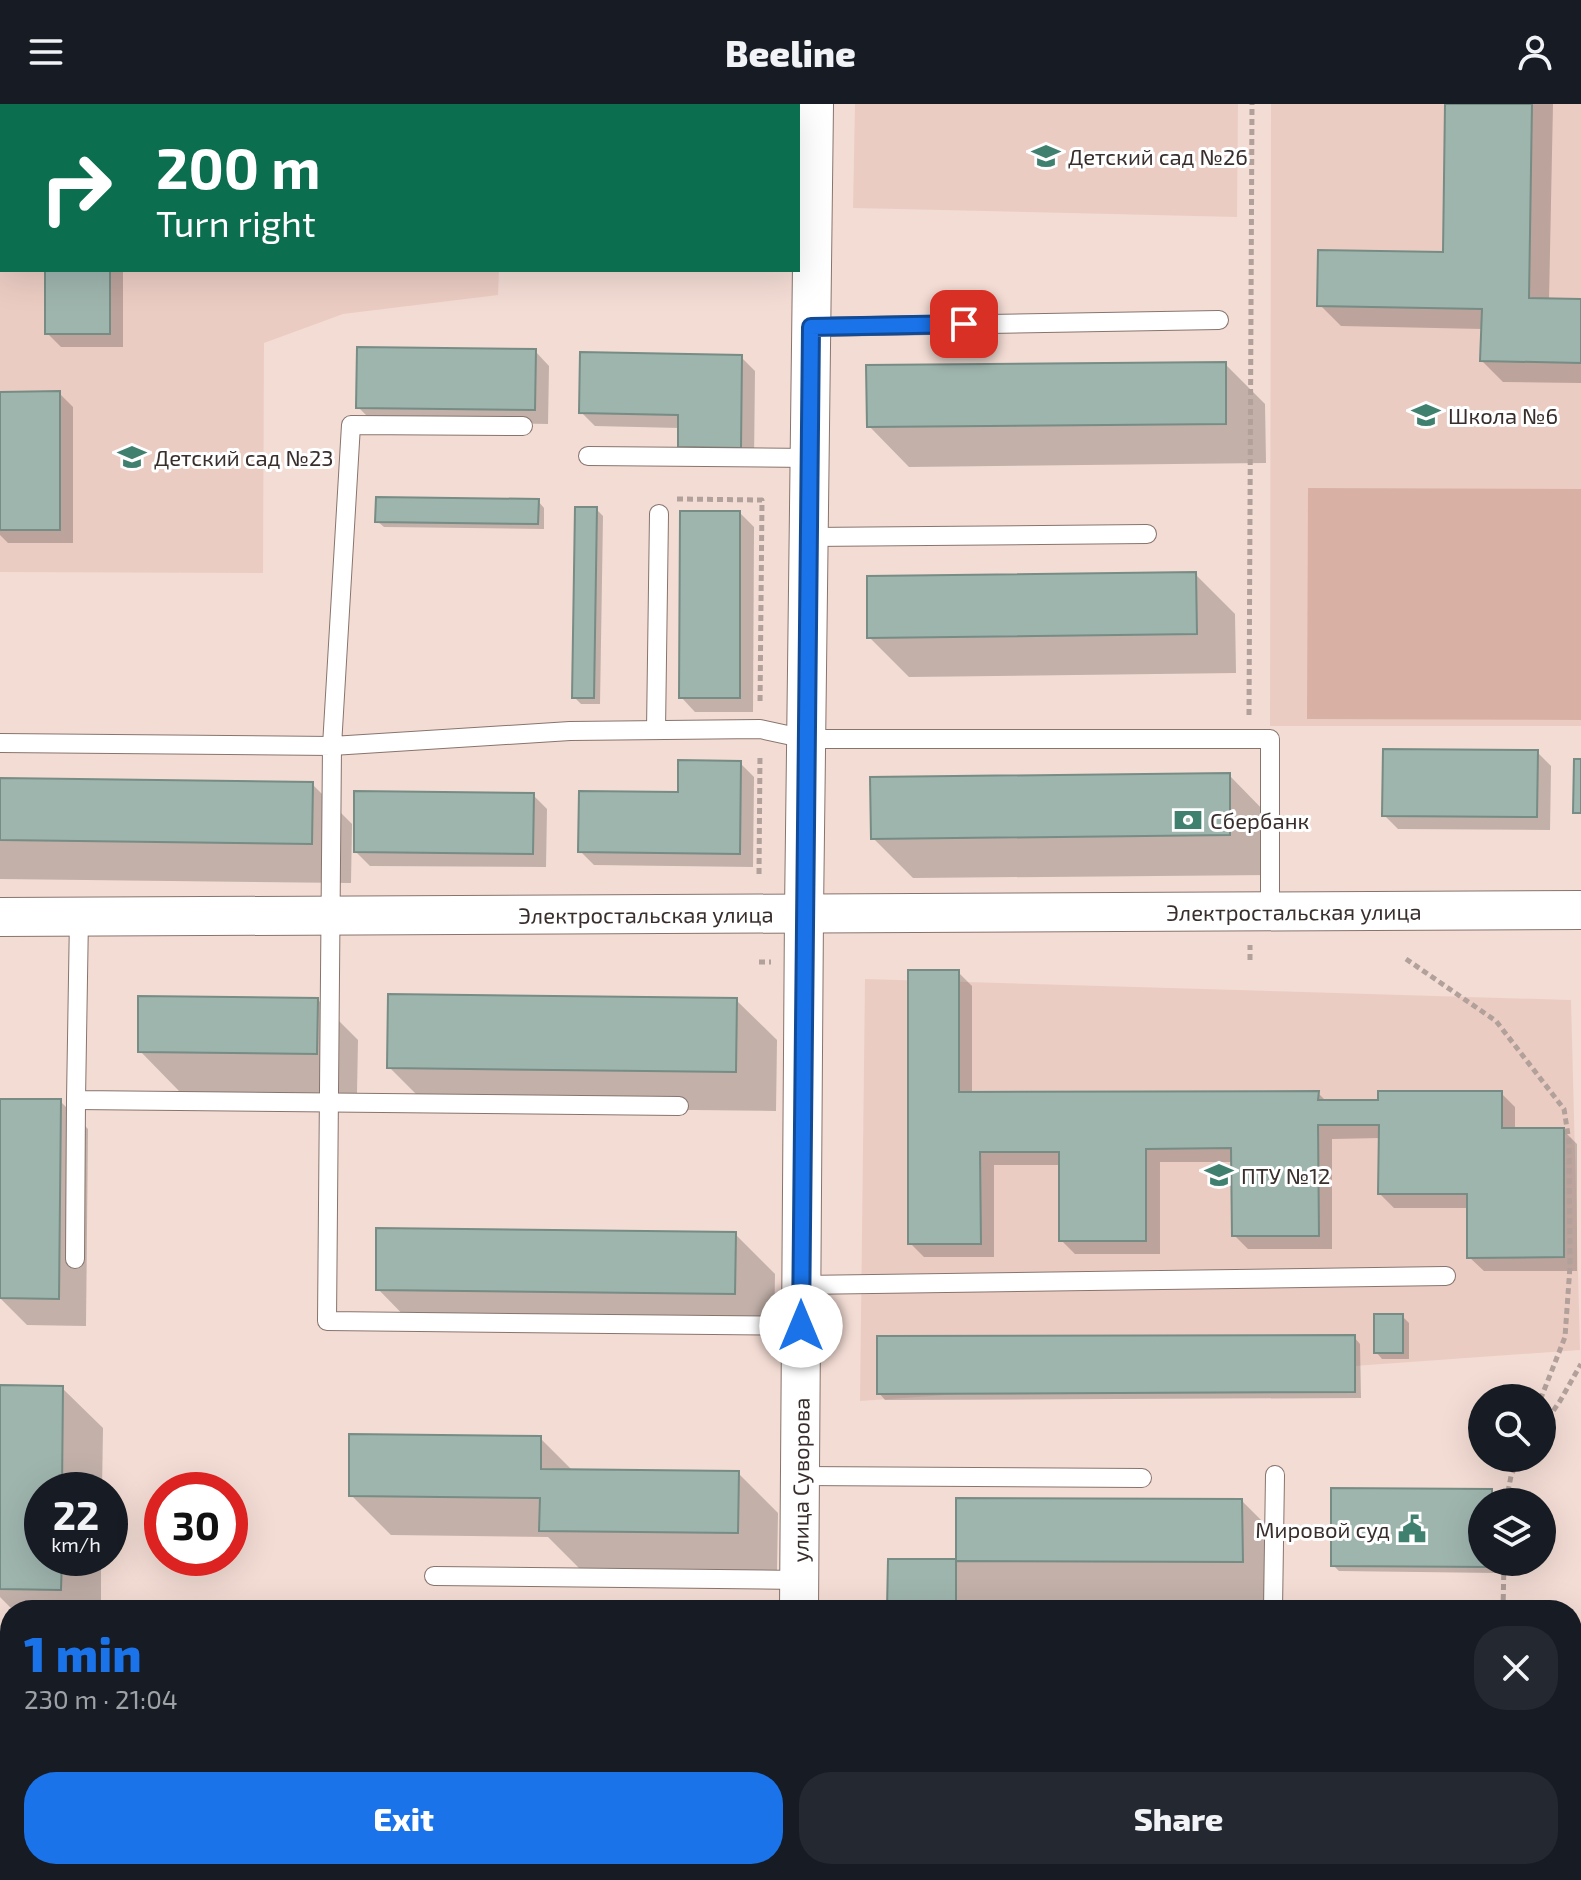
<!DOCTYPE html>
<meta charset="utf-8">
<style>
body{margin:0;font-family:"Exo 2",sans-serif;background:#242831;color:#f1f3f6;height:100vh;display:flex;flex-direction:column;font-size:30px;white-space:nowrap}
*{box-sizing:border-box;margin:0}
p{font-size:26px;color:#9ea1a6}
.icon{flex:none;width:44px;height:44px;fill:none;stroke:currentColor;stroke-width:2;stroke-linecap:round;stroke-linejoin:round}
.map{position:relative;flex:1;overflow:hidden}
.details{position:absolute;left:0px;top:1496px;width:1582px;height:280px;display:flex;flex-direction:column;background:#171b24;border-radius:32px 32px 0 0;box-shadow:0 8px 32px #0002}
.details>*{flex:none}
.top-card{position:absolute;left:0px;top:0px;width:800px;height:168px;box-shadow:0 8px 32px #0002;background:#0b6e4f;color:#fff;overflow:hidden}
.fabs{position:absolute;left:1468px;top:1280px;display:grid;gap:16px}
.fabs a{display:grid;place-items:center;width:88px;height:88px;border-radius:50%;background:#171b24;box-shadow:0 8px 32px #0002;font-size:40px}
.speed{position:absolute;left:24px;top:1368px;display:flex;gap:16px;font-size:40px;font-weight:700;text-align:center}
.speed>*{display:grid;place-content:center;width:104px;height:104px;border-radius:50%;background:#171b24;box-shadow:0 8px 32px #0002;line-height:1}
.speed small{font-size:20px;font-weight:400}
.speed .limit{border:12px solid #d22;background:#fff;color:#111}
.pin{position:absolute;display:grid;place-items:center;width:68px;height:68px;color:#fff;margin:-34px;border-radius:16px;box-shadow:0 4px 12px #0006}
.me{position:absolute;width:88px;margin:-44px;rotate:0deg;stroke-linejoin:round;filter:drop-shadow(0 0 6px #0008)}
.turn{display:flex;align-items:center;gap:28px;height:168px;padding:0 24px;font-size:36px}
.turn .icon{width:104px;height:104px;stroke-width:2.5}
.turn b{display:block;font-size:56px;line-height:68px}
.round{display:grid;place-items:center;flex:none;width:84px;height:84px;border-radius:32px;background:#242831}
.head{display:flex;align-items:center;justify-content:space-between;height:136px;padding:0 24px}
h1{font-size:48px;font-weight:800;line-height:60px;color:#1a73e8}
.primary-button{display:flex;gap:16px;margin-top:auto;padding:16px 24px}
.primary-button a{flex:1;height:92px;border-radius:32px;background:#1a73e8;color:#fff;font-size:32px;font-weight:800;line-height:92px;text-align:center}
.primary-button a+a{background:#242831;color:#f1f3f6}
header{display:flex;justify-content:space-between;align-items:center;height:104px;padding:0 24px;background:#171b24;font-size:36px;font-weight:800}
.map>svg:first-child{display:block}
.built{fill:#ebccc3}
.green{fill:#d8b1a4}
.shadow{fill:#0003}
.building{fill:#9eb5ae;stroke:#768c85;stroke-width:2}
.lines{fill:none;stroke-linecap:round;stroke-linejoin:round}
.service-casing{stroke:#88746d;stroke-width:20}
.minor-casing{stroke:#88746d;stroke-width:40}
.path{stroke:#b2a09a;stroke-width:5;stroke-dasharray:6 4;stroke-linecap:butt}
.service{stroke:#fff;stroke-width:18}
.minor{stroke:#fff;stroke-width:38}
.route-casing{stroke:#114b97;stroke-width:20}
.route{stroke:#1a73e8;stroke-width:14}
.labels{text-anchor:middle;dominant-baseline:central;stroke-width:6;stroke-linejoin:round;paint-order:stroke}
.poi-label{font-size:22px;fill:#382f2d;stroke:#fff;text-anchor:start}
.street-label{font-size:22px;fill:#382f2d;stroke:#fff}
</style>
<header><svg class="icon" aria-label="menu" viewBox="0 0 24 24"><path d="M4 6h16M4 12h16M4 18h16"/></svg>Beeline<svg class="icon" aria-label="person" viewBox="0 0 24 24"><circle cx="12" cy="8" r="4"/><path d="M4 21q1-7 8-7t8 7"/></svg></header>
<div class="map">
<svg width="1581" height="1776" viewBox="0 0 1581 1776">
<rect width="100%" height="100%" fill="#f3dcd4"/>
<g class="built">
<polygon points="0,0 285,0 287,2 2,2 2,166 499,166 498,191 343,210 264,239 263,469 0,468"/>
<polygon points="855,0 1238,0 1237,113 853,104"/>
<polygon points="1271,0 1581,0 1581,622 1270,622"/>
<polygon points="865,875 1571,896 1580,1246 860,1297"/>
<polygon points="0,1617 10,1617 10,1766 734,1766 734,1776 0,1776"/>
</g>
<polygon class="green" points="1308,384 1581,385 1581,616 1307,615"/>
<g class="shadow">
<polygon points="1447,0 1553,0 1549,197 1581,197 1581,279 1503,278 1482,257 1483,225 1341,222 1320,201 1444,150"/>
<polygon points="47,166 123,166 123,243 61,243 47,229"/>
<polygon points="535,247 549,262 548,320 372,317 358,303"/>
<polygon points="741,253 755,267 754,357 694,357 680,342 680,324 595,322 581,308"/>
<polygon points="1225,260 1265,300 1266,359 909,363 869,322"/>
<polygon points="59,289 73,303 73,439 8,439 0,431 0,290"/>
<polygon points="538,397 544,404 544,425 384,423 377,417"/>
<polygon points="596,405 603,412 600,600 581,600 574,593"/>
<polygon points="740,409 754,423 753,608 695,608 681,593"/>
<polygon points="1195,470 1235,510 1236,569 909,573 869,533"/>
<polygon points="1537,648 1551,662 1550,726 1398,725 1384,711"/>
<polygon points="740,659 754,673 753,763 594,761 580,747 680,690"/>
<polygon points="1229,671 1269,712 1270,771 913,774 873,734"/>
<polygon points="0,676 312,680 352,720 351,779 0,775"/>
<polygon points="533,691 547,705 546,763 370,762 356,748"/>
<polygon points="958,868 972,882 972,990 1318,989 1327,998 1380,998 1501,989 1515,1003 1515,1026 1563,1026 1577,1040 1577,1167 1484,1167 1469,1153 1469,1104 1394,1104 1380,1090 1381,1034 1332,1035 1332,1145 1248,1145 1234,1131 1233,1058 1160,1058 1160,1150 1075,1150 1061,1136 1061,1061 994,1061 994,1153 924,1153 910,1139"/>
<polygon points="318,896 358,936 357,989 180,988 140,947"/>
<polygon points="736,896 777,936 776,1007 429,1003 389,963"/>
<polygon points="60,997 88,1025 86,1222 27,1221 0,1194 0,1105"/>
<polygon points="735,1130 775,1170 774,1229 418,1226 378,1185"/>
<polygon points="1402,1212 1409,1219 1409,1255 1382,1255 1376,1248"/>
<polygon points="1354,1233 1360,1240 1361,1294 885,1296 879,1289"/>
<polygon points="0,1283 62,1284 103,1324 102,1386 42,1386 42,1454 101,1454 101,1506 13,1506 0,1493"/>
<polygon points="540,1334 573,1367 738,1369 778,1409 777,1468 581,1466 548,1433 391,1431 351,1391"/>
<polygon points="1491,1388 1497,1394 1497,1398 1482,1398 1482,1458 1497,1458 1497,1469 1339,1467 1333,1461"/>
<polygon points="958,1396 1242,1397 1282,1437 1282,1497 995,1497 995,1506 889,1506 890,1457 958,1457"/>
<polygon points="10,1562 10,1623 0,1623 0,1563"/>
<polygon points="0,1711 10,1711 10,1766 80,1766 80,1776 0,1776"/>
<polygon points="675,1766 736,1766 740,1770 740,1776 675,1776"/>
</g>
<g class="building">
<rect x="45" y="0" width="64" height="2"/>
<polygon points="1445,0 1532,0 1529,194 1581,195 1581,259 1480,257 1482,205 1317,202 1318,146 1443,148"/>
<rect x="45" y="166" width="65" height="64"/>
<polygon points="357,243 536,245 535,306 356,304"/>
<polygon points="580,248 742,251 741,344 678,343 678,311 579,309"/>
<polygon points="1226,258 1226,320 867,323 866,261"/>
<polygon points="60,287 60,426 0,426 0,288"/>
<polygon points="376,393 539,395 538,420 375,418"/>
<polygon points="575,403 597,403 594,594 572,594"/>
<polygon points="680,407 740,407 740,594 679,594"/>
<polygon points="1196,468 1197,530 867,534 867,472"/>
<polygon points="1383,645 1538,646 1537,713 1382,712"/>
<polygon points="1574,655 1581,655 1581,709 1573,709"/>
<polygon points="678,656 741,657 740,750 578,748 579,687 678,688"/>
<polygon points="1230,669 1230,731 871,735 870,673"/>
<polygon points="0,674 313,678 312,740 0,736"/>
<polygon points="354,687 534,689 533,750 354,748"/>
<polygon points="908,866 959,866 959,988 1319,987 1318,996 1378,996 1378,987 1502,987 1502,1024 1564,1024 1564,1153 1467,1154 1467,1090 1378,1090 1379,1021 1318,1021 1319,1132 1232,1132 1231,1044 1146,1045 1146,1137 1059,1137 1059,1048 980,1048 981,1140 908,1140"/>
<polygon points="388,890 737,894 736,968 387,964"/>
<polygon points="138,892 318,894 317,950 138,948"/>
<polygon points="0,995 61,995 59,1195 0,1194"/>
<polygon points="376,1124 736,1128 735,1190 376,1186"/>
<rect x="1374" y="1210" width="29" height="39"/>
<polygon points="1355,1231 1355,1288 877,1290 877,1232"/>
<polygon points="0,1281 63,1282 62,1386 42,1386 42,1454 62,1454 61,1486 0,1485"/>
<polygon points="349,1330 541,1332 541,1365 739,1367 738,1429 539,1427 540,1394 349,1392"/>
<polygon points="1331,1384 1492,1385 1492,1398 1482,1398 1482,1458 1491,1458 1491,1463 1331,1462"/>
<polygon points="956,1394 1242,1395 1243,1458 956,1457 956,1506 887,1506 888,1455 956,1455"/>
<polygon points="10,1560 10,1617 0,1617 0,1561"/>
<polygon points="1581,1672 1581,1776 1571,1776 1572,1673"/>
<polygon points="0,1709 10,1709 10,1766 75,1766 75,1776 0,1776"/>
<rect x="673" y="1766" width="61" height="10"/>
</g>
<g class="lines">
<defs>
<g id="service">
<polyline points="14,2 14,0"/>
<polyline points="811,223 1219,216"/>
<polyline points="523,322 351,321 332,642 570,627 760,625 806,635 1270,635 1270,807"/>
<polyline points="588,352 810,354"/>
<polyline points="809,433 1147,430"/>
<polyline points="656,626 659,410"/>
<polyline points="0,639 332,642 327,1217 801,1222"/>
<polyline points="79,813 76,996 679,1002"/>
<polyline points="75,1155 76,996"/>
<polyline points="801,1181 1446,1172"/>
<polyline points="800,1372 1142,1374"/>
<polyline points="434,1472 799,1476"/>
<polyline points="1273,1506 1275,1371"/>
<polyline points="1330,1766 1341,1770 1504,1771 1513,1776"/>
<polyline points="798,1773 833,1771 1341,1770"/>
</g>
<g id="minor">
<path id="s1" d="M0 813 1581 806"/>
<path id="s2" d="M799 1506 804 809 814 0"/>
<polyline points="798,1776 798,1766"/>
</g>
</defs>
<use href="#service" class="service-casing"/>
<use href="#minor" class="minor-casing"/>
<g class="path">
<polyline points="677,395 762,396 760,601"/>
<polyline points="1249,611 1252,0"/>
<polyline points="759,770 760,651"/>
<polyline points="1406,855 1496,917 1564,1005 1569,1037 1570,1162 1565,1233 1541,1294"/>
<polyline points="1250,856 1250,841"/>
<polyline points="759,858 771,858"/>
<polyline points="1542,1323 1560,1297 1581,1260"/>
<polyline points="1506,1398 1511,1372 1519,1354"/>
<polyline points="1503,1506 1504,1458"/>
</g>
<use href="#service" class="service"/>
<use href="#minor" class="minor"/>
</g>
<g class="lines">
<defs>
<polyline id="route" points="801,1222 811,223 964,220"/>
</defs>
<use href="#route" class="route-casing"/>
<use href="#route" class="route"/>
</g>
<defs>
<symbol id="school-bare" viewBox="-9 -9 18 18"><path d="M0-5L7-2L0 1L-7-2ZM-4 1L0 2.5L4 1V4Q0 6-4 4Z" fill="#40806f" stroke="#fff" stroke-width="2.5" paint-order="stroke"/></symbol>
<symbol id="bank-bare" viewBox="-9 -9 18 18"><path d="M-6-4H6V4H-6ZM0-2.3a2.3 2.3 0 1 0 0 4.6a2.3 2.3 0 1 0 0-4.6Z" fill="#40806f" stroke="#fff" stroke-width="2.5" paint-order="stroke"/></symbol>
<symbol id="university-bare" viewBox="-9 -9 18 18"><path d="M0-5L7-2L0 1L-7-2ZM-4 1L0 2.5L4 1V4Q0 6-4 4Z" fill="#40806f" stroke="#fff" stroke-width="2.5" paint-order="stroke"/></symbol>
<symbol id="civic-bare" viewBox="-9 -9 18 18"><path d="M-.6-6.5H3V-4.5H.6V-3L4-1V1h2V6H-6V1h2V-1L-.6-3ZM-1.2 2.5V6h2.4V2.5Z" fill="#40806f" stroke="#fff" stroke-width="2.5" paint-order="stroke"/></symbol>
</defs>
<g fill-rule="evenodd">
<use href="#school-bare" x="1026" y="32" width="40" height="40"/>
<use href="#school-bare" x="1406" y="291" width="40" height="40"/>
<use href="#school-bare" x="112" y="333" width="40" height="40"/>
<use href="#bank-bare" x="1168" y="696" width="40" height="40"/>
<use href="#university-bare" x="1199" y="1051" width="40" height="40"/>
<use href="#civic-bare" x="1392" y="1405" width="40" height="40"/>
</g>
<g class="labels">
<g class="poi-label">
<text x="1068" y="52">Детский сад №26</text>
<text x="1448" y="311">Школа №6</text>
<text x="154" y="353">Детский сад №23</text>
<text x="1210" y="716">Сбербанк</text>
<text x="1241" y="1071">ПТУ №12</text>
<text x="1390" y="1425" text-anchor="end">Мировой суд</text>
</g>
<g class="street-label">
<text stroke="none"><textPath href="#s1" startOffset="1294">Электростальская улица</textPath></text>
<text stroke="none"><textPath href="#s1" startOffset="646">Электростальская улица</textPath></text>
<text stroke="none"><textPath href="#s2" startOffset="130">улица Суворова</textPath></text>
</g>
</g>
</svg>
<div class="fabs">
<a><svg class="icon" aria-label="search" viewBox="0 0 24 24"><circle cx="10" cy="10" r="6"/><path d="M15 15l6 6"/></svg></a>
<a><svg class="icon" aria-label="layers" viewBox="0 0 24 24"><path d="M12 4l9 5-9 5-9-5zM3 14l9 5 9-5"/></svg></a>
</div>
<div class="speed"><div>22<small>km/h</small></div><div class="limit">30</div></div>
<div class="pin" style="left:964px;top:220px;background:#d93025"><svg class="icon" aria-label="arrive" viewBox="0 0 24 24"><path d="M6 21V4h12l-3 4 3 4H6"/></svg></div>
<svg class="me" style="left:801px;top:1222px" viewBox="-20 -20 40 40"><circle r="19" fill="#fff"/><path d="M0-13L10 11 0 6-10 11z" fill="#1a73e8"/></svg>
<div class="top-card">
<div class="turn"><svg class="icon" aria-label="right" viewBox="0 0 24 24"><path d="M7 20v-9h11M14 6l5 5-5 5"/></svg><div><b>200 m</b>Turn right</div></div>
</div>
<section class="details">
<div class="head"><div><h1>1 min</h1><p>230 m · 21:04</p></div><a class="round"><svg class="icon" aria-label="close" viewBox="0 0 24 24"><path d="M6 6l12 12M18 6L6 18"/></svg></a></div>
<div class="primary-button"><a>Exit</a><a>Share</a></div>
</section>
</div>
